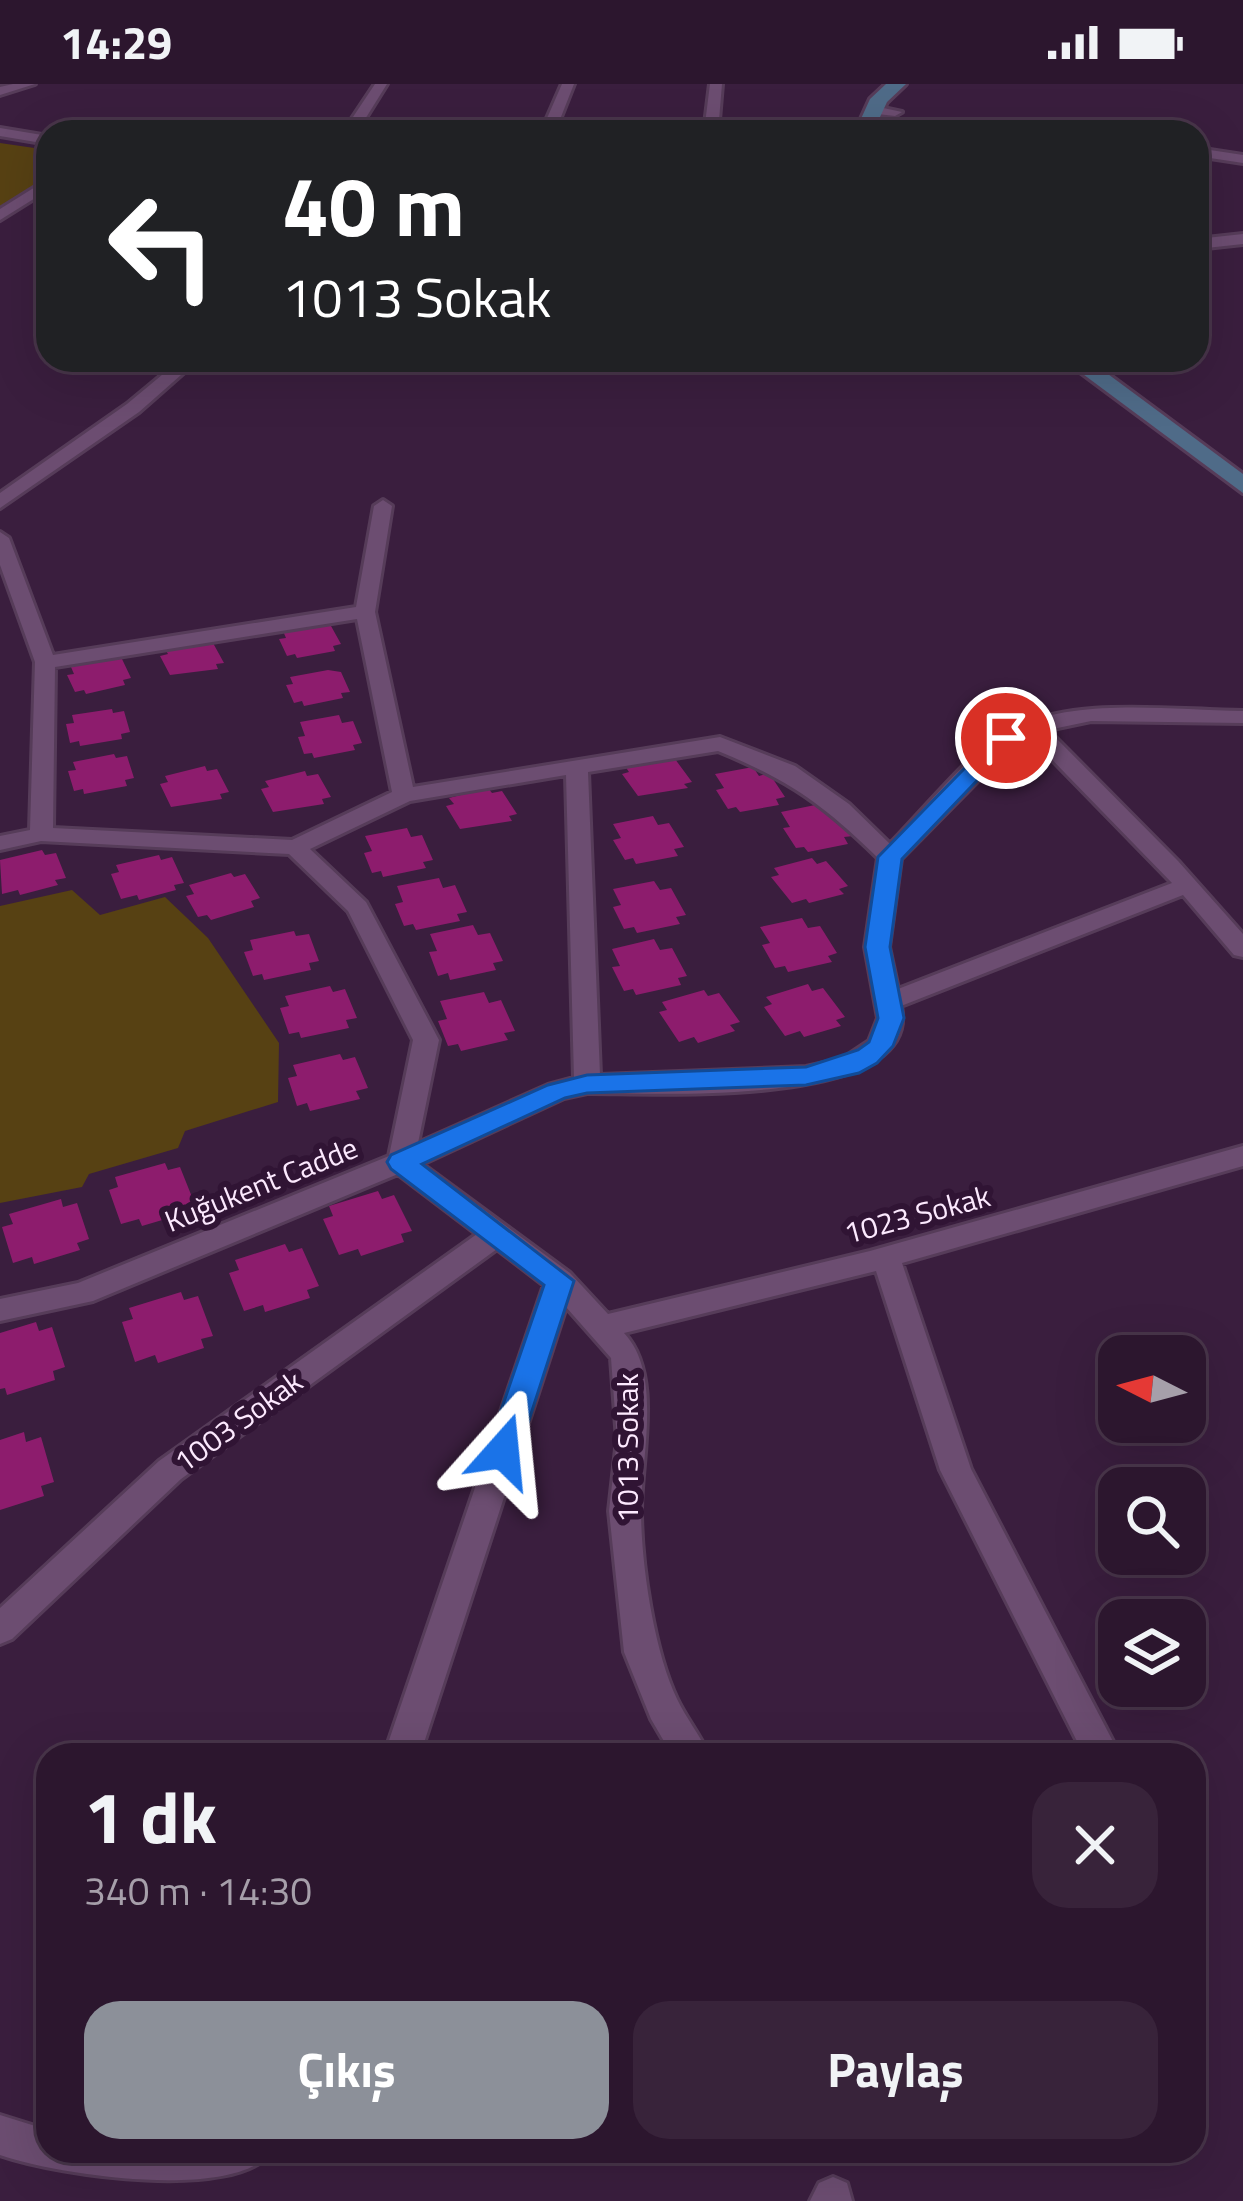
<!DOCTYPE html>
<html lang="tr">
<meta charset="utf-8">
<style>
body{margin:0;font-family:"Titillium Web",sans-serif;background:#38233a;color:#f1f3f6;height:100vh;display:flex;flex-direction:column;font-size:45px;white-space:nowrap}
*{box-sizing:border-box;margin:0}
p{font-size:39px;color:#a69faa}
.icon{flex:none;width:66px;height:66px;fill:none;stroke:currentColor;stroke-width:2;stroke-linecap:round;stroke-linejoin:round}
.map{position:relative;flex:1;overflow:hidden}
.details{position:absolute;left:36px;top:1659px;width:1170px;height:420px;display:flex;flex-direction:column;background:#2c162e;border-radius:36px;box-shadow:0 12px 48px #0002,0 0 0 3px #48354a}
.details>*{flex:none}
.top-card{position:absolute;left:36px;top:36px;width:1173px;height:252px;border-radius:36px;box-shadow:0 12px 48px #0002,0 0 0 3px #48354a;background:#202124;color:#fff;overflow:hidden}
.needle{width:78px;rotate:276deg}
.fabs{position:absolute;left:1098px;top:1251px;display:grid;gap:24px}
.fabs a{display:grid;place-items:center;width:108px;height:108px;border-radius:24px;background:#2c162e;box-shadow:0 12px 48px #0002,0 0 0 3px #48354a;font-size:60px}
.pin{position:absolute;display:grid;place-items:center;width:102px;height:102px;color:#fff;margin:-51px;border:6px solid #fff;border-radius:50%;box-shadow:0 3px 12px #0007}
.me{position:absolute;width:132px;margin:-66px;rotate:18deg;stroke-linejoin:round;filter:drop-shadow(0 0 9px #0008)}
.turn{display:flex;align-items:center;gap:42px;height:252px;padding:0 48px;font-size:54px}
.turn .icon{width:156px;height:156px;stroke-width:2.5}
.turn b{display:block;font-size:84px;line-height:102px}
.round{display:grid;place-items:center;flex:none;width:126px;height:126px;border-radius:36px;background:#38233a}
.head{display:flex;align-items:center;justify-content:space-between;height:204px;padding:0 48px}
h1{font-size:72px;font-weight:700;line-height:90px}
.action{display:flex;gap:24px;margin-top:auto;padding:24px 48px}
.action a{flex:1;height:138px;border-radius:36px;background:#8c9099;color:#fff;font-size:48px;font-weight:700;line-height:138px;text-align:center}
.action a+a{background:#38233a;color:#f1f3f6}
.status{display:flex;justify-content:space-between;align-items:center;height:84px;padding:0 60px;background:#2c162e;direction:ltr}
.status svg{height:33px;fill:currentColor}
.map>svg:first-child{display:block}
.green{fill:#574113}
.building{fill:#8d1c6d}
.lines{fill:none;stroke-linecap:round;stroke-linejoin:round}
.street-casing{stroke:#563c59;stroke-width:6}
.secondary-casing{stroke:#563c59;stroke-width:6}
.street{fill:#6c4d71;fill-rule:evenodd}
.secondary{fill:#4f6b88;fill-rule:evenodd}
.route{fill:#1a73e8;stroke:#114b97;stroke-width:3}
.labels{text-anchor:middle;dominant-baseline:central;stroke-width:12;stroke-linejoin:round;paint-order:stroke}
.street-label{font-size:30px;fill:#fce9fe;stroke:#301434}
</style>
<div class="status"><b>14:29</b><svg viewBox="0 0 49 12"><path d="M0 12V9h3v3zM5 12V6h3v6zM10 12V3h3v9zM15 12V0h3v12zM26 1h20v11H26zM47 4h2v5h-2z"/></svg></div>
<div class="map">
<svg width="1243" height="2117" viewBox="0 0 1243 2117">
<rect width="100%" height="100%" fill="#3a1e3e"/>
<g class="green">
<polygon points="0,59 48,66 48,92 0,124"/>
<polygon points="72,806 100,831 165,813 208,854 279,959 278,1018 185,1047 178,1064 89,1090 82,1103 0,1119 0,822"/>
</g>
<g class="building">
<polygon points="319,540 331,542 341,560 333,562 335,567 297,574 295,570 287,572 279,555 286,554 283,547"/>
<polygon points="202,557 204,561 213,559 224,579 216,580 218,585 170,591 160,572 168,570 165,565"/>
<polygon points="109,574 122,575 131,594 123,596 125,601 86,610 84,606 75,608 67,591 74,590 71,583"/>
<polygon points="328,586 341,588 350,608 341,609 343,614 304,622 302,617 294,619 286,601 293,600 290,593"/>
<polygon points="112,625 113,629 124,627 130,648 121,650 122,655 80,662 79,657 70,659 66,640 74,639 72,631"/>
<polygon points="339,631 342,639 353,637 362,659 353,661 355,666 314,674 312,669 304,670 298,653 305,652 300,638"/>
<polygon points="114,670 116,674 127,672 134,694 125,696 127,702 84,710 83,705 74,707 68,687 76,686 73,678"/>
<polygon points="662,673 665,677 675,675 692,698 684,700 688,704 638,712 622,690 629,688 625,682"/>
<polygon points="205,682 207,687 217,685 229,708 220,710 222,715 171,723 160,700 168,698 165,692"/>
<polygon points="753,683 759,692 769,689 785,713 776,715 779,721 740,728 736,723 728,725 716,706 724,704 715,690"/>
<polygon points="305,687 307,692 318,690 331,713 322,715 324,720 273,728 261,705 269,703 265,697"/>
<polygon points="488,704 492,709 502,707 517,730 509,732 512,737 460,745 446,722 454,720 449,714"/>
<polygon points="820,720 826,729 837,727 853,752 844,753 848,760 808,768 804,763 796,764 783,744 790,743 781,728"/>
<polygon points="653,732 658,741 669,739 684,763 674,765 678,772 636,780 633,774 625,776 613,756 621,754 613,740"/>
<polygon points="407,744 411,753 422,751 433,776 423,778 426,784 383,793 381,787 372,789 364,769 372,767 365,752"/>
<polygon points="42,766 45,771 56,769 66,794 55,796 58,801 20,811 18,806 2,810 0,776"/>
<polygon points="159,771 161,776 172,773 184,799 174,801 176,806 139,816 137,811 121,815 111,790 119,788 116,781"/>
<polygon points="812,774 817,780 826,777 848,802 839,805 844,810 809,819 806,815 792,819 771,793 779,791 774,784"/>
<polygon points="231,789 234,793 245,790 260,814 251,817 254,823 211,836 207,831 198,833 186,812 194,810 189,801"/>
<polygon points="439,794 443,804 455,801 467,828 457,830 460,837 416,846 413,840 404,842 395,820 403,818 397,802"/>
<polygon points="654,797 660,806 671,804 686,831 676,833 680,840 637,849 634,843 624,845 613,823 621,821 613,805"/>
<polygon points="802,834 808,844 820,842 837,869 828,872 832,878 788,888 785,882 775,884 762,861 770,859 760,843"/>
<polygon points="473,841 478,851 490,849 503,877 493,879 496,886 450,896 448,889 438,892 429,868 437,867 430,850"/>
<polygon points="294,847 296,852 309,850 319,877 309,879 311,886 264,896 262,890 253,892 244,868 253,866 250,856"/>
<polygon points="654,855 660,866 672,864 687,892 678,894 681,901 636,911 633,905 624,907 612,883 620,882 612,865"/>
<polygon points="808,900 812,907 823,904 845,933 836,936 841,942 804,953 800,947 785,952 764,923 772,920 766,913"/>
<polygon points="330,902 333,908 345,905 357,934 346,936 349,944 301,954 299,948 289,950 280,924 289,922 285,912"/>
<polygon points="704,906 708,912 719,909 740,938 730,941 735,947 698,959 694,953 679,958 659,928 667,926 662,918"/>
<polygon points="484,908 489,919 501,916 515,947 504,949 508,956 461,967 458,960 448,962 438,937 447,935 440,917"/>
<polygon points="340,970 343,976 355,973 368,1004 356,1007 360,1015 310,1027 307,1019 297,1022 288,994 297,992 293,981"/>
<polygon points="165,1079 168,1086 180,1083 194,1118 183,1121 186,1129 142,1142 139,1135 121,1140 109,1106 118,1103 115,1093"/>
<polygon points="378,1107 382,1115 394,1111 412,1147 401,1150 404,1158 361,1172 358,1165 339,1171 323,1135 333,1132 329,1122"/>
<polygon points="61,1115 63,1123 77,1119 89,1155 77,1159 80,1166 34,1180 32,1173 13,1179 2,1143 13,1140 9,1130"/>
<polygon points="285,1160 289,1168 302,1164 319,1202 307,1206 310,1214 265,1228 263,1221 244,1227 229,1189 239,1186 235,1176"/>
<polygon points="181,1208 184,1216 198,1212 213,1252 201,1255 204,1264 158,1279 155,1271 135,1278 122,1238 133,1235 129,1224"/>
<polygon points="36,1238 39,1247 52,1243 65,1283 53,1287 55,1296 7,1311 5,1304 0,1305 0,1249"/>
<polygon points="24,1348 26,1358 41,1353 54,1398 41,1402 44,1412 0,1426 0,1356"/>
</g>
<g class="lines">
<defs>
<g id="street">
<polygon points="13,0 35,0 0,11 0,3"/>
<polygon points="375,0 387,0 357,48 343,48"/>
<polygon points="562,0 574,0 555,48 541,48"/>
<polygon points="710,0 722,0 718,48 704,48"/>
<polygon points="874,22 902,28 895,32 869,29"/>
<polygon points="0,44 48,52 48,60 0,52"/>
<polygon points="1197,64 1243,71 1243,79 1197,72"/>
<polygon points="48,95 48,106 0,136 0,125"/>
<polygon points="1243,150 1243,160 1197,165 1197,155"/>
<polygon points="180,276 198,276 139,328 0,424 0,409 127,320"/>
<polygon points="515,276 837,276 829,281 676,286 523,281"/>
<path d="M383 416 392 422 375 528 413 703 720 653 795 682 849 720 890 760C915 735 977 662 1003 648 1073 612 1165 626 1243 627V639L1091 637 1048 646 1178 777 1243 850V873L1234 871 1183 811 901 922C923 1027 648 1008 587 1009L564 1014 422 1080 570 1189 608 1230 870 1167 1243 1062V1082L902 1179 971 1385 1120 1671H1084L940 1386 876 1187 624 1249C663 1290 641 1374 641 1426 641 1480 654 1567 677 1615 686 1634 700 1651 709 1671H672L651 1635 624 1568 609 1427 617 1356 611 1274 566 1223 420 1671H384L544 1201 497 1165 181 1395 12 1555 0 1560V1524L159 1377 477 1150 398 1090 93 1217 0 1237V1215L78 1199 389 1072 413 956 348 827 289 770 41 757 0 766V752L30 746 35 578 0 481V448L9 454 53 571 356 523 374 422ZM357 535 392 708 292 756 53 744 55 583ZM1030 653 1172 799 898 905 889 863 901 775 1015 659ZM718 667C789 696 824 721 878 774L865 863 878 934 869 957 842 975 806 983 600 991 588 688ZM566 691 574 994 548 1001 418 1059 439 956 366 818 310 765 410 717Z"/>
<path d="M0 2031 48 2046V2067H272C237 2117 61 2092 0 2071Z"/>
<polygon points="833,2093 847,2099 852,2117 810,2117 819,2099"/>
</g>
<g id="secondary">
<polygon points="886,0 906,0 887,18 873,48 855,48 870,15"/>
<polygon points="1064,276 1089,276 1243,390 1243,409"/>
</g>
</defs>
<use href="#street" class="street-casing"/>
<use href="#secondary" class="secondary-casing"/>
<use href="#street" class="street"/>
<use href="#secondary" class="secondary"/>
</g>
<polygon class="route" points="1006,647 1014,649 1014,658 902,775 890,863 904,934 893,962 877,979 859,989 806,1001 587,1009 565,1014 422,1080 574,1197 519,1367 514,1376 503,1380 492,1376 487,1367 544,1201 391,1085 387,1078 391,1071 548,1001 587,991 806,983 858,966 869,958 878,934 865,863 878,773 999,649"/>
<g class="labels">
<g class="street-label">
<text transform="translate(261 1100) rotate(-22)">Kuğukent Cadde</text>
<text transform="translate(917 1130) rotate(-15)">1023 Sokak</text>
<text transform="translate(238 1337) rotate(-36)">1003 Sokak</text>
<text transform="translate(627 1364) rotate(-90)">1013 Sokak</text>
</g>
</g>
</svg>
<div class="fabs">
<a><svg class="needle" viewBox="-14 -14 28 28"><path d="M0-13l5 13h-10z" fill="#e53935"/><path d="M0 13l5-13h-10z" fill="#a69faa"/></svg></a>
<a><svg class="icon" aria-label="search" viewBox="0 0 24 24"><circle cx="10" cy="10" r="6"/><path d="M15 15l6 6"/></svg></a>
<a><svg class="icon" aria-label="layers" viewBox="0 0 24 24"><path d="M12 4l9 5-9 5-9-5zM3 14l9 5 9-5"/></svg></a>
</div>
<div class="pin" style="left:1006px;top:654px;background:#d93025"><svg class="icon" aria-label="arrive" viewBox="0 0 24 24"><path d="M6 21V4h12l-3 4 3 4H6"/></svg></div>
<svg class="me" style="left:503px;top:1367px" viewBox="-20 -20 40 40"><path d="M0-17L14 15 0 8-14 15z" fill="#1a73e8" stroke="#fff" stroke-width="4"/></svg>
<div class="top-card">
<div class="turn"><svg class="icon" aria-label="left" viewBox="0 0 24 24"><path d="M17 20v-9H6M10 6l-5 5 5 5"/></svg><div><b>40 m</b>1013 Sokak</div></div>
</div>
<section class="details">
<div class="head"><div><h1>1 dk</h1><p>340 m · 14:30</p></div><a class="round"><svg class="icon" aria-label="close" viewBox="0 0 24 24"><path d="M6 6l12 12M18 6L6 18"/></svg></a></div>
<div class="action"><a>Çıkış</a><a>Paylaş</a></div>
</section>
</div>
